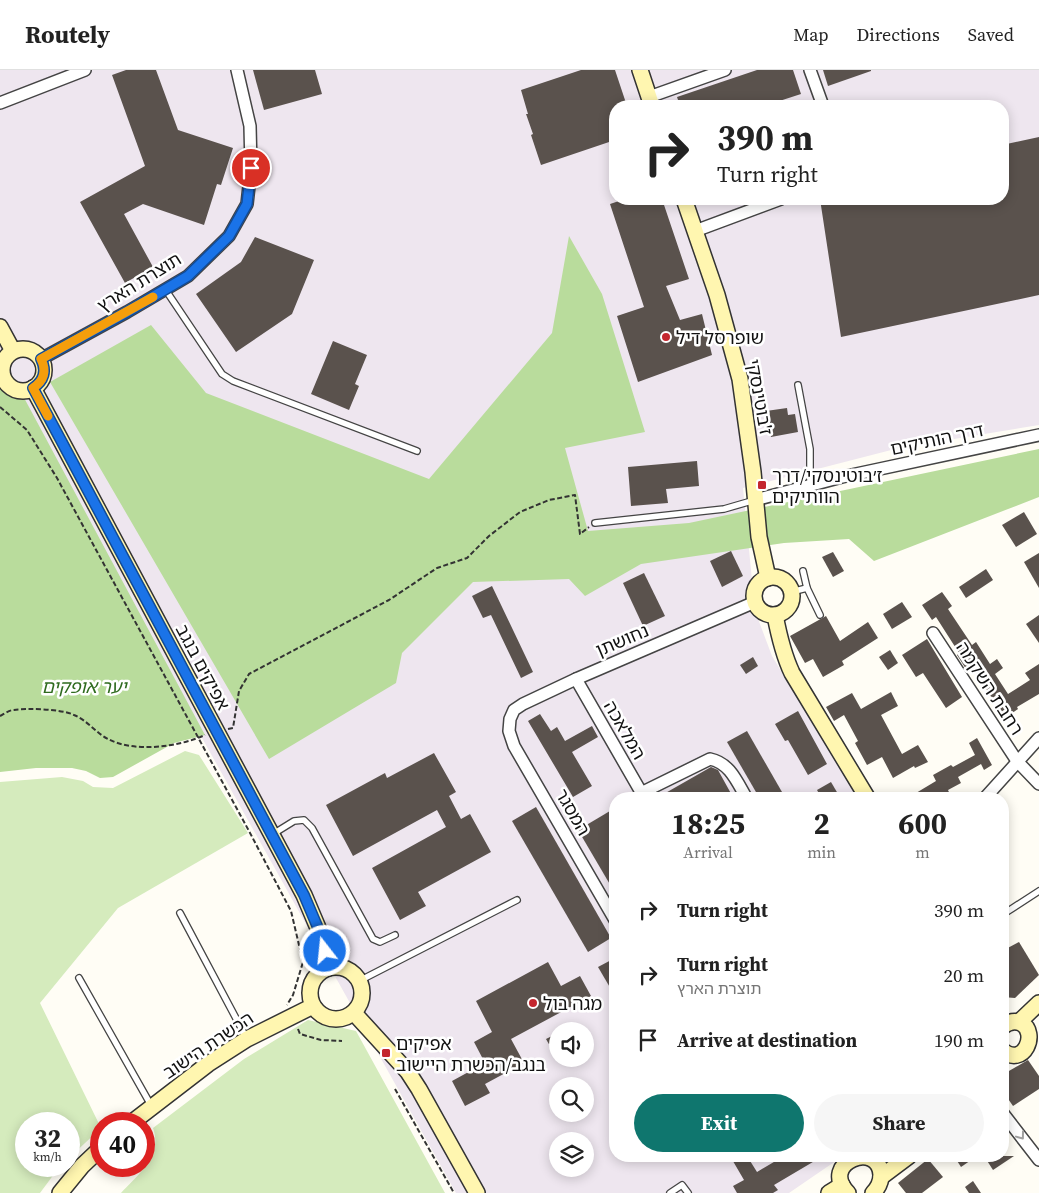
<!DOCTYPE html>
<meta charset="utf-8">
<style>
body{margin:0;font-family:"Source Serif 4","Noto Sans Hebrew",serif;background:#f6f6f6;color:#222;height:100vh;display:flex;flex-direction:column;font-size:19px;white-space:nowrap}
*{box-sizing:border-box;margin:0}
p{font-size:16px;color:#767676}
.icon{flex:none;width:28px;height:28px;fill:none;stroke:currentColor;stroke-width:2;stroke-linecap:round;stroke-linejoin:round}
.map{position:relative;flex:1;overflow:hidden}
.details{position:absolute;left:609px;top:722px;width:400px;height:370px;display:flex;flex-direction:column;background:#fff;border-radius:20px;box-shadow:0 2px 12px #0003}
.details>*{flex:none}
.top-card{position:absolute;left:609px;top:30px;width:400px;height:105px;border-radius:20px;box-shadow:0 2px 12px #0003;background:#fff;color:#222;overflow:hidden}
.fabs{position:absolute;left:549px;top:952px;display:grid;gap:10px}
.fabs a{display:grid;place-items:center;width:45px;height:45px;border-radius:50%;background:#fff;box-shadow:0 2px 12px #0003;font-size:25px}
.speed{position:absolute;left:15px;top:1042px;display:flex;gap:10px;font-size:25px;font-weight:700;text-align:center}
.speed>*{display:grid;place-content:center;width:65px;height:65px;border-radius:50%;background:#fff;box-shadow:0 2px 12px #0003;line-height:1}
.speed small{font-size:12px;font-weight:400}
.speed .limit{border:8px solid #d22;background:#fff;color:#111}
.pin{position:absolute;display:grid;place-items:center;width:42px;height:42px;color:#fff;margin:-21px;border:2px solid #fff;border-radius:50%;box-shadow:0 1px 5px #0007}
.me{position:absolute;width:55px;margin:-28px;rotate:344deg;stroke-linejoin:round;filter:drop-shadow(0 0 4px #0008)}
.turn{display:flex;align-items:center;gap:18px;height:105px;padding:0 25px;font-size:22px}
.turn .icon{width:65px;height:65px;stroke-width:2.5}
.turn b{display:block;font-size:35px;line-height:42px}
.eta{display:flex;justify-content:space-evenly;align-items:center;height:85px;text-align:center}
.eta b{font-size:30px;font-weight:700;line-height:35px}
.cta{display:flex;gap:10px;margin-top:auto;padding:10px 25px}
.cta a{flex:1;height:58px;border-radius:30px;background:#0f766e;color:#fff;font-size:20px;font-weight:700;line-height:58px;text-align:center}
.cta a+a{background:#f6f6f6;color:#222}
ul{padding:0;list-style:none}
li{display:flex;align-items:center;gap:15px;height:65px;padding:0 25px}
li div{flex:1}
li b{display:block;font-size:19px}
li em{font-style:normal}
header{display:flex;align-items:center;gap:30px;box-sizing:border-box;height:70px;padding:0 25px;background:#fff;border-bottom:1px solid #e0e0e0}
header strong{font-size:24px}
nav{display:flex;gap:28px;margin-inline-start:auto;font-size:18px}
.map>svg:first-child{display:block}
.industrial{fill:#eee6ef;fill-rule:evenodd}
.green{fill:#d5ebbd}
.forest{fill:#b9dc9c}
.building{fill:#5a524d}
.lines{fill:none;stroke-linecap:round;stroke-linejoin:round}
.lane-casing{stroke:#444;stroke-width:8}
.street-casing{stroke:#444;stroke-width:14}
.secondary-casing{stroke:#333;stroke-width:18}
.path{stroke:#333;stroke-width:2;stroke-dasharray:5 2.5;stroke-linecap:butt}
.lane{stroke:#fff;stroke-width:5.5}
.street{stroke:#fff;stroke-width:11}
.secondary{stroke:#fff6b0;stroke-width:15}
.oneway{stroke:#a0a0a0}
.route-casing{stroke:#114b97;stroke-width:12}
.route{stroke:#1a73e8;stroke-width:9}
.slow{stroke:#f59e0b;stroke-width:9}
.poi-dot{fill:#c4262e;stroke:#fff;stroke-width:2}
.labels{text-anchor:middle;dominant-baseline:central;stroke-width:5;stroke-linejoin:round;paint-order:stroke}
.street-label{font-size:18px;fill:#111;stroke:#fff}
.poi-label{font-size:18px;fill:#111;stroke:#fff;text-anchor:start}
.park-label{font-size:18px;font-style:italic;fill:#2f6b1f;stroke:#fff}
</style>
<header>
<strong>Routely</strong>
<nav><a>Map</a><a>Directions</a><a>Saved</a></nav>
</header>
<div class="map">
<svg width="1039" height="1123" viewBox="0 0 1039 1123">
<rect width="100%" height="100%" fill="#fffdf5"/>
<path class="industrial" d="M0 0H1039V355L899 378 743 418 755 541 772 586 858 729H615V1086H843L789 1123H456L0 306ZM615 36H1002V129H615ZM558 961H585V989H558ZM558 1016H585V1044H558ZM558 1071H585V1099H558Z"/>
<g class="green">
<polygon points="185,681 199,685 248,763 118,838 40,933 101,1058 69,1088 69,1054 26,1054 26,1096 60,1096 40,1123 0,1123 0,712 62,707 83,711 93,717 113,718"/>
<path d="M308 950 356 961 445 1123H121C138 1105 163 1085 153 1058L244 989Z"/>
</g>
<g class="forest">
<polygon points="569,166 602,224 645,362 565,378 588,461 689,453 1039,379 1039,427 874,491 849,469 784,473 641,494 585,526 569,509 473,512 402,583 396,613 269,689 50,312 151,255 206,323 429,409 552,263"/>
<polygon points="0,283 205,665 174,673 113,707 100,708 86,701 72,698 36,698 0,702"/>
</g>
<g class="building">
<polygon points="126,0 156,0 178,60 233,78 221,115 217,114 204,155 143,134 124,144 153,197 125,213 80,132 145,96 112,5"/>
<polygon points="253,0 315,0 322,24 264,40"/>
<polygon points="581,0 615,0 627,36 615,36 615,70 541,95 531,65 533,64 526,44 528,44 521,20"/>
<polygon points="757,0 793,0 801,24 764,36 680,36 677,27"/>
<polygon points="823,0 871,0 871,1 828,16"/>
<polygon points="1039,67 1039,225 841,267 820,129 1002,129 1002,75"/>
<polygon points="625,129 662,129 689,209 666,216 680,250 702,244 712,285 638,312 617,246 644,237 610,134"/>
<polygon points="255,167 314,190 292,244 236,282 196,224 241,192"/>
<polygon points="333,271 367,285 355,314 359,316 349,340 311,324"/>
<polygon points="787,338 788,345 795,344 798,362 771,367 766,341"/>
<polygon points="697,391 699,416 666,419 668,433 631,436 628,397"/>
<polygon points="1024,442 1037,464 1016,477 1002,455"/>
<polygon points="731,481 743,506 722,517 710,491"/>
<polygon points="833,482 844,501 833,507 822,487"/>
<polygon points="1039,483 1039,518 1024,492"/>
<polygon points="986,499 993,510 966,528 959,517"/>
<polygon points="644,503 665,546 643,556 623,513"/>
<polygon points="492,516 533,602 521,608 491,545 483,548 472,526"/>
<polygon points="942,522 952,536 948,539 972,575 976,572 990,594 997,589 1003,598 995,604 1008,624 1030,610 1025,603 1039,594 1039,624 1017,637 1018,639 1005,648 971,596 966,599 957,585 959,583 936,547 932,550 922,535"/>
<polygon points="902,532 912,547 892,559 883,544"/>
<polygon points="1039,545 1039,573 1026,554"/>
<polygon points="826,546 840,571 868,552 878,568 842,591 844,595 823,607 813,589 805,593 790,566"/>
<polygon points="927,569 962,627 946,638 923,603 916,607 902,585"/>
<polygon points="890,580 898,593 888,600 879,587"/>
<polygon points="753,587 758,596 746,604 740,595"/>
<polygon points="891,622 898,636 881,645 902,684 918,675 928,692 915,698 914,696 893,708 882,687 867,695 855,673 858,671 844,645 834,651 826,637 852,623 861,639"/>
<polygon points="798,641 827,694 808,705 788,670 785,671 775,654"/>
<polygon points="540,644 551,661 557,657 565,671 592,656 598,667 572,682 592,716 573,727 528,651"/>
<polygon points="747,661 786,729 760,729 727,672"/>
<polygon points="977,668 992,695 984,700 981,694 958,707 961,713 948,720 952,729 906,729 936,711 933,705 951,695 953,697 975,685 969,673"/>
<polygon points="434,683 456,722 449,726 461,749 470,744 491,782 418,822 426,836 400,850 372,798 446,757 437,740 353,786 326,735 385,703 387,708"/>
<polygon points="711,697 718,700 734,729 720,729 716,723 706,729 655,729"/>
<polygon points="831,712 841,729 822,729 817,720"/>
<polygon points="536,737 611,868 588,882 512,751"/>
<polygon points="615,738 615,823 578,760"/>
<polygon points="1019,872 1039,905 1015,928 1002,927 1002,881"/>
<polygon points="615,888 615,926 598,897"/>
<polygon points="548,892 561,916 580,906 591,926 511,969 524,993 485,1014 490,1023 465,1036 452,1011 485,993 474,972 492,962 476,931"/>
<polygon points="558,963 558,990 546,969"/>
<polygon points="1028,990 1039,1006 1039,1019 1013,1036 1002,1020 1002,1005"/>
<polygon points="730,1086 747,1086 757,1102 784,1086 823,1086 774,1115 778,1120 773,1123 737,1123 733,1116 744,1110"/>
<polygon points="954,1086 977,1086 961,1097"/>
<polygon points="984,1086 1014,1086 993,1100"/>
<polygon points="928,1089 943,1107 922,1123 906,1123 898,1113"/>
<polygon points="973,1111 981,1123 969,1123 965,1117"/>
</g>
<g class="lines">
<defs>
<g id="lane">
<polyline points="165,219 222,304 233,311 417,381"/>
<polyline points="798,315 810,379 810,416"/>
<polyline points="595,453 724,439 755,430"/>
<polyline points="803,501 807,518 820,545"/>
<polyline points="791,522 807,518"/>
<polyline points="273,764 294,751 304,750 312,758 373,869 380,872 395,865"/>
<polyline points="180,843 247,969"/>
<polyline points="1002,845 1039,821"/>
<polyline points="79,908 152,1037"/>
<polyline points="359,911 517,830"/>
<polyline points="670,1123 682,1115 688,1123"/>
</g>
<g id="street">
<polyline points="810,0 823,36"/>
<polyline points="649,27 725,0"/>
<polyline points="0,33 85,0"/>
<polyline points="695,161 781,129"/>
<polyline points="41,289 127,242 188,206 229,166 247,134 251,98 250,56 237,0"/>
<polyline points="755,430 842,407 1039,365"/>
<polyline points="933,563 1017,691 1039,714"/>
<polyline points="576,609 645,729"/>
<path d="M641 723 710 689C730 693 737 712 747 729"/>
<polyline points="984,729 1039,668"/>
<polyline points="615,850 514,676 509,661 510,649 514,640 523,634 576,609 755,532"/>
<polyline points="1002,1042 1039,1090"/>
</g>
<g id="secondary">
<polyline points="640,0 652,36"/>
<polyline points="684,129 717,225 740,309 753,402 759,467 768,508"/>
<polyline points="0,257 13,281"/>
<circle cx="23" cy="300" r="21"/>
<polyline points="33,318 304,825 321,865 328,898"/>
<circle cx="773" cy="526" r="19"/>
<path d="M775 545C779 566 783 584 792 603L868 729"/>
<circle cx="336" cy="923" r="26"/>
<polyline points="354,943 408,1002 419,1019 477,1123"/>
<polyline points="1019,952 1039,933"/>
<path d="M1002 957C1008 952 1014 950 1021 953 1039 962 1024 999 1002 980"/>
<polyline points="130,1054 208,994 247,969 313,936"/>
<polyline points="881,1107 909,1086"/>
<polyline points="60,1123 82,1096 101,1078"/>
<polyline points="829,1123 842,1115"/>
<path d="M848 1123C818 1093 879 1069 881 1105 881 1113 878 1118 873 1123"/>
</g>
</defs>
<use href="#lane" class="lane-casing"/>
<use href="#street" class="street-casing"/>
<use href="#secondary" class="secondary-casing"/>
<g class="path">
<polyline points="0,337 27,360 57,408 249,761 291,841 303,892 293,925 287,935"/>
<path d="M0 646C4 644 9 640 14 640 27 638 63 639 74 645 87 650 96 663 108 669 134 683 179 677 205 665"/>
<polyline points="228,659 233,658 239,621 249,604 389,530 437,498 467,488 489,466 520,442 549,430 575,425 580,464 589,457"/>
<polyline points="298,959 300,964 321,970 342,971"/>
<polyline points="395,1019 454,1123"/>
</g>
<use href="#lane" class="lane"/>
<use href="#street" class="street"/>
<use href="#secondary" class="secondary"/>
</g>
<defs><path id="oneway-chevron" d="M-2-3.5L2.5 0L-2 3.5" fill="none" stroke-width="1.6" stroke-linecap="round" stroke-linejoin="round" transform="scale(1.25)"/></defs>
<use class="oneway" href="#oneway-chevron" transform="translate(1021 1066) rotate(53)"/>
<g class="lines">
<defs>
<path id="route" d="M251 98 247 134 229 166 188 206 127 242 41 289C47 301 44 311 33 318L304 825 321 865 325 881"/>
</defs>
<use href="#route" class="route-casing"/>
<use href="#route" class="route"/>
<path class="slow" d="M48 346 33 318C44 311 47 301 41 289L153 227"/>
</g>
<g class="poi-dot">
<circle cx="666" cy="267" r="5"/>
<rect x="757" y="410" width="10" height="10" rx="2.5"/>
<circle cx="533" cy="933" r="5"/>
<rect x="381" y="978" width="10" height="10" rx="2.5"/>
</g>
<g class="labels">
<g class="street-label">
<text transform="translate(139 212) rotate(-32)">תוצרת הארץ</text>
<text transform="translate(760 327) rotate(80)">ז'בוטינסקי</text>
<text transform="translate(937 369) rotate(-12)">דרך הותיקים</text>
<text transform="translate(622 570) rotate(-23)">נחושתן</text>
<text transform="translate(203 597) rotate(62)">אפיקים בנגב</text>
<text transform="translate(990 618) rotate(57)">רחבת השקמה</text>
<text transform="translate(625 660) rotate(60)">המלאכה</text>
<text transform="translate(573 742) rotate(60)">המסגר</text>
<text transform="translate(208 975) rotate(-34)">הכשרת הישוב</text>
</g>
<g class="poi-label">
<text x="676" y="267">שופרסל דיל</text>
<text x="772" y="405">ז׳בוטינסקי/דרך<tspan x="772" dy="21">הוותיקים</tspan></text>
<text x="543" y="933">מגה בול</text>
<text x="396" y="973">אפיקים<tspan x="396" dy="21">בנגב/הכשרת היישוב</tspan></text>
</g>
<g class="park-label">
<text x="84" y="616">יער אופקים</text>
</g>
</g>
</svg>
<div class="fabs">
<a><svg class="icon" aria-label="sound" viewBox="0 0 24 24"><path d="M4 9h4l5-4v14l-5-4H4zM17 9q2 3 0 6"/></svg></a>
<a><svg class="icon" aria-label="search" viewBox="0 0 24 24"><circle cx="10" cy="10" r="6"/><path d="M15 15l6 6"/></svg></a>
<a><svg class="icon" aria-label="layers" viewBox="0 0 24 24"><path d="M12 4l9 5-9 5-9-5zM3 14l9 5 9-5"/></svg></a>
</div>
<div class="speed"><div>32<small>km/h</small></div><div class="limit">40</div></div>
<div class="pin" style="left:251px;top:98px;background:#d93025"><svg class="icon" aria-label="arrive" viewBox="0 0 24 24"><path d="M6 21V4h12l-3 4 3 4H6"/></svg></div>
<svg class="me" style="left:325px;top:881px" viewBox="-20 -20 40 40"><circle r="17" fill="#1a73e8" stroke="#fff" stroke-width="3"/><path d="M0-11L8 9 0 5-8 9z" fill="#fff"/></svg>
<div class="top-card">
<div class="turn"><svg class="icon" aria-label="right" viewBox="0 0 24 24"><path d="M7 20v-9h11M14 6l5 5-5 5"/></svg><div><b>390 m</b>Turn right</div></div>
</div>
<section class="details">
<div class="eta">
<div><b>18:25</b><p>Arrival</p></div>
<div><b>2</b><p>min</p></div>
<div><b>600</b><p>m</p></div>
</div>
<ul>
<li><svg class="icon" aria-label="right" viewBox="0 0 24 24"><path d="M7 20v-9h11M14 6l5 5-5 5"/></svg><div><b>Turn right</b></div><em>390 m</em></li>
<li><svg class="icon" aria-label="right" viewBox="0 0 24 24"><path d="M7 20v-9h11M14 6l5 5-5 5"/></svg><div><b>Turn right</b><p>תוצרת הארץ</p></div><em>20 m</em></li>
<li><svg class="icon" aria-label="arrive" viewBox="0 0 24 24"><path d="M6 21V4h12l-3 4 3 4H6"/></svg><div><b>Arrive at destination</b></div><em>190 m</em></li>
</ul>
<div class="cta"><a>Exit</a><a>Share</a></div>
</section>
</div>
